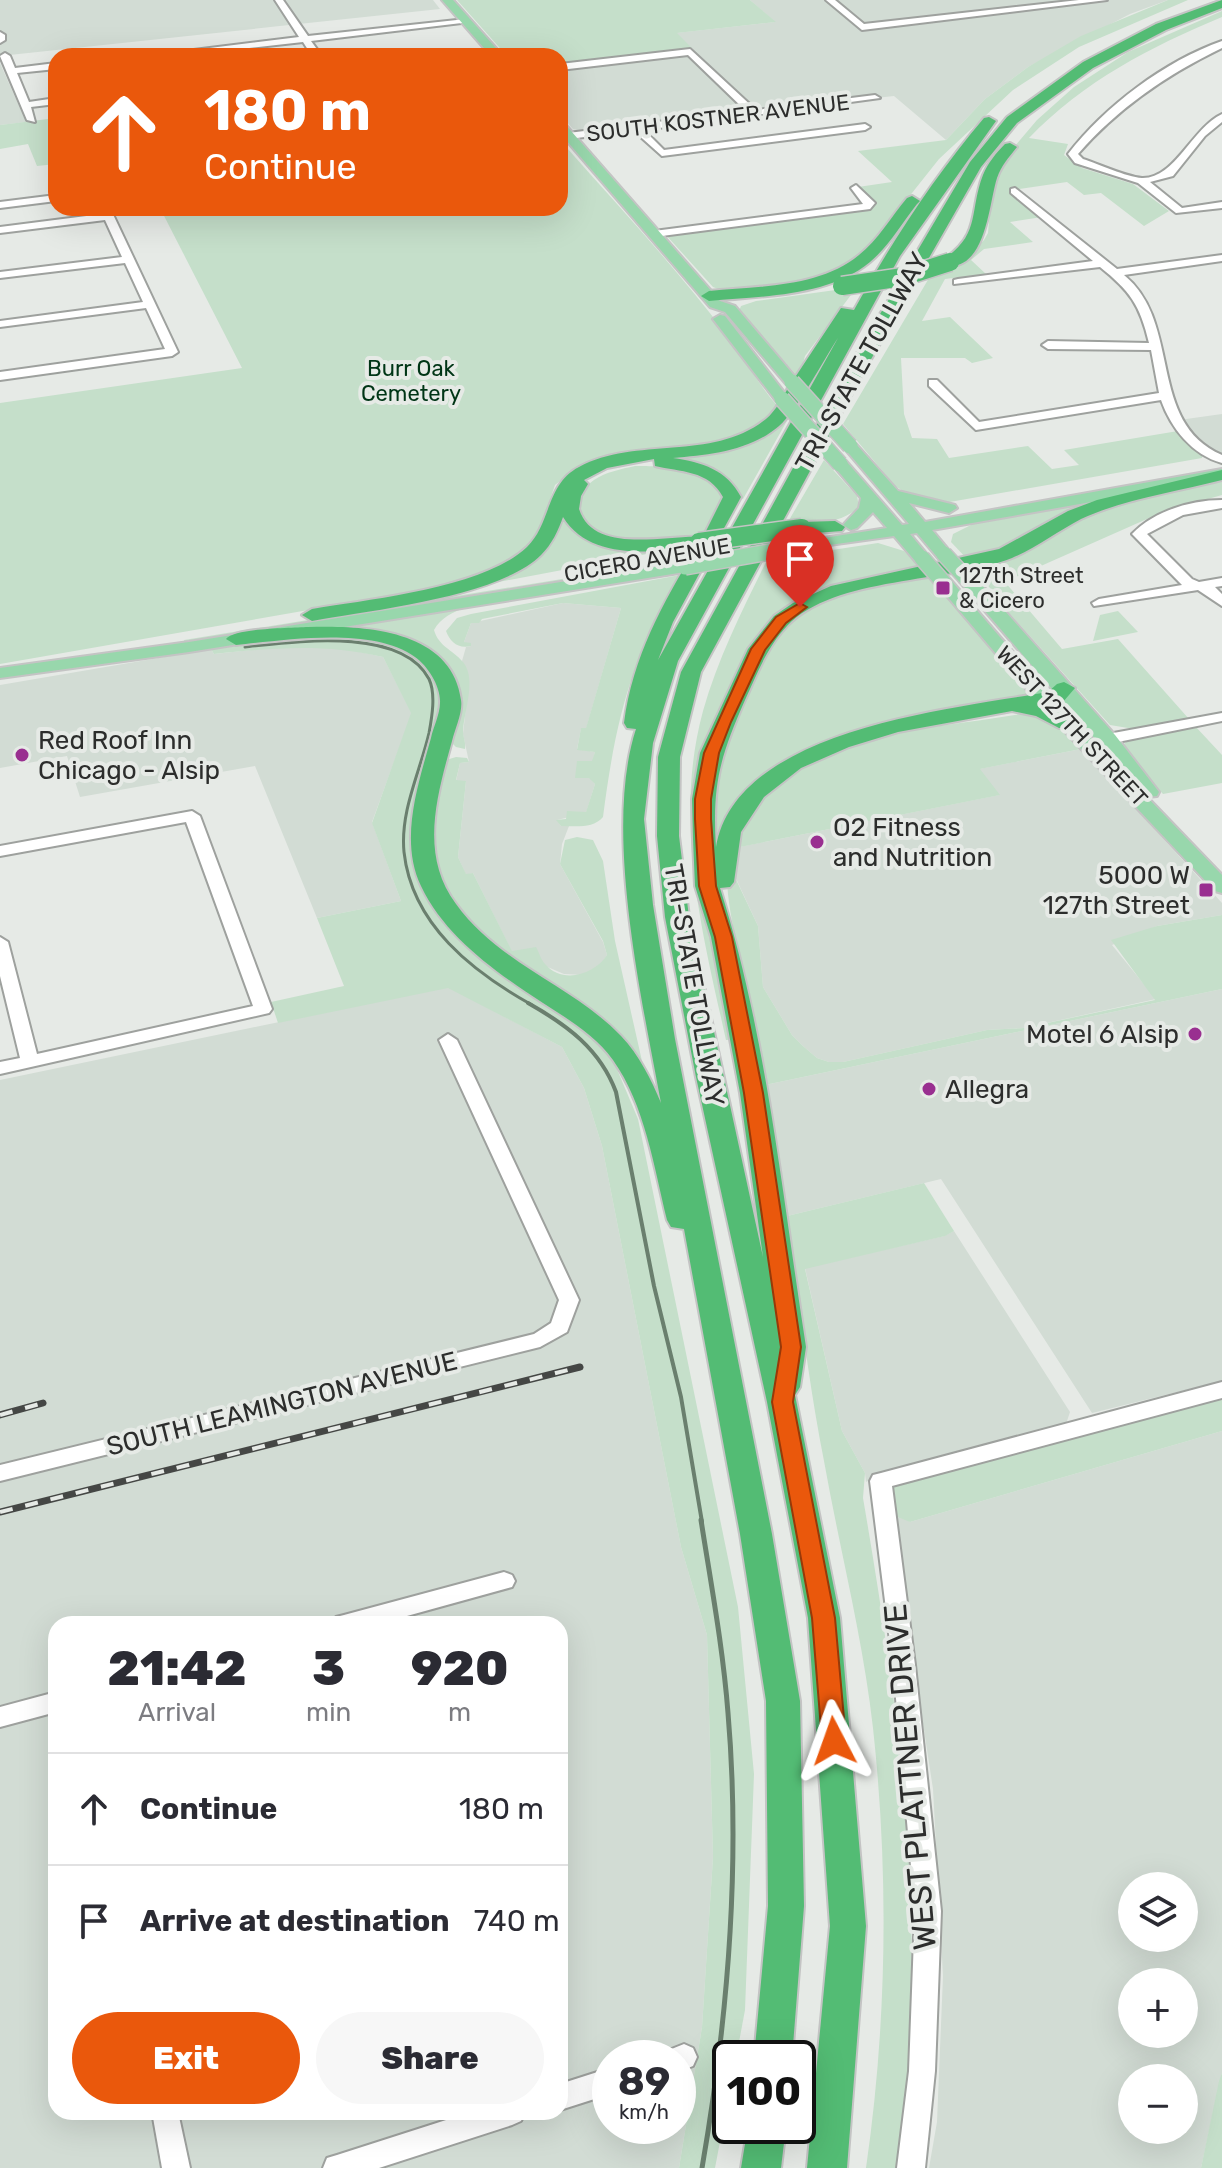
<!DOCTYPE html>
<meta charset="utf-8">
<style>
body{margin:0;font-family:Rubik,sans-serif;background:#f7f7f7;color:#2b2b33;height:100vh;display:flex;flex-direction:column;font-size:30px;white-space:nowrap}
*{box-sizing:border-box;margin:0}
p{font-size:26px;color:#7c7c81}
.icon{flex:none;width:44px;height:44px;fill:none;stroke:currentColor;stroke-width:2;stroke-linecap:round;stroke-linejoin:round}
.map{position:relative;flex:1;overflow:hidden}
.sheet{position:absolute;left:48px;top:1616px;width:520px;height:504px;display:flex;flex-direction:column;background:#fff;border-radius:24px;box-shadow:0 8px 32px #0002}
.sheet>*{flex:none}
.top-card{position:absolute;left:48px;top:48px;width:520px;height:168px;border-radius:24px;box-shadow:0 8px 32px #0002;background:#ea580c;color:#fff;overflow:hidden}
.fabs{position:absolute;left:1118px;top:1872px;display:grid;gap:16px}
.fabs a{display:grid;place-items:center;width:80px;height:80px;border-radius:50%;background:#fff;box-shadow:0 8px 32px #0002;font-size:40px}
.speed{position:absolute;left:592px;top:2040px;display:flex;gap:16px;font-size:40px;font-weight:700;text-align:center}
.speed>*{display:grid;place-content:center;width:104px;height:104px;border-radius:50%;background:#fff;box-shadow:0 8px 32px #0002;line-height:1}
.speed small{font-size:20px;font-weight:400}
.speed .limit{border:4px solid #111;border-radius:12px;background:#fff;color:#111}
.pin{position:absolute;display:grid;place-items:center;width:68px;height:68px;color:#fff;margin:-82px -34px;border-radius:50% 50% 50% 0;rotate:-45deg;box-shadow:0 0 8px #0007}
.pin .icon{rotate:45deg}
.me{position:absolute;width:88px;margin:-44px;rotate:356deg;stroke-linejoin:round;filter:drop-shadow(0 0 6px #0008)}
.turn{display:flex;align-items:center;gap:28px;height:168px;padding:0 24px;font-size:36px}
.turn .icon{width:104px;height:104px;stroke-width:2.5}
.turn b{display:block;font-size:56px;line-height:68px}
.eta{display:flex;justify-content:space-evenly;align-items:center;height:136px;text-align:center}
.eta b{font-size:48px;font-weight:800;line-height:56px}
.action{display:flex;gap:16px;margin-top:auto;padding:16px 24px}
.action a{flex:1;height:92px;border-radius:48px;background:#ea580c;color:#fff;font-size:32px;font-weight:800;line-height:92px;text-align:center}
.action a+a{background:#f7f7f7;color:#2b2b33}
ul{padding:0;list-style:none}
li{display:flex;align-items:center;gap:24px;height:112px;padding:0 24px;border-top:2px solid #e1e1e2}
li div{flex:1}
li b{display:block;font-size:30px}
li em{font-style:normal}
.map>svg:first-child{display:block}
.built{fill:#d2dcd4;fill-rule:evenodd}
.green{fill:#c5dfca}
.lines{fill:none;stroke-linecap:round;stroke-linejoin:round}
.stream-far2{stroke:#6a7f6e;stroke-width:3}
.stream-far1{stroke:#6a7f6e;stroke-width:4}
.stream{stroke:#6a7f6e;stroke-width:5}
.minor-casing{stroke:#9ea19e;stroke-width:4}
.major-casing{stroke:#c4c4c4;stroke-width:4}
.highway-casing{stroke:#c4c4c4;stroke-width:4}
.minor{fill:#fff;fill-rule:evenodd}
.major{fill:#98d7ac;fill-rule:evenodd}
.highway{fill:#53bc74;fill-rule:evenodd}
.rail-casing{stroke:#454745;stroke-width:7}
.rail{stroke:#e6eae6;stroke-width:4;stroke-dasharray:13;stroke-linecap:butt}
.major-bridge-casing{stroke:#c4c4c4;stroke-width:18;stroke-linecap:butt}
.highway-bridge-far1-casing{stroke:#c4c4c4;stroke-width:16;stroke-linecap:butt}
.highway-bridge-casing{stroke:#c4c4c4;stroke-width:21;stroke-linecap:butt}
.major-bridge{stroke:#98d7ac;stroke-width:15}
.highway-bridge-far1{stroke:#53bc74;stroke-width:14}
.highway-bridge{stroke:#53bc74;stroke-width:18}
.route{fill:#ea580c;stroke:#983908;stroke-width:2}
.poi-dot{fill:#992f90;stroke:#e6eae6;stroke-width:3}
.labels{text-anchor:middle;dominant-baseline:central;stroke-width:8;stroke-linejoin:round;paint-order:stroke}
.far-street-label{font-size:22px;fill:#2c2d2c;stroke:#e6eae6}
.far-park-label{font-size:22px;fill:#003516;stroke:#e6eae6}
.far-poi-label{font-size:22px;fill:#2c2d2c;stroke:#e6eae6;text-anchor:start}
.street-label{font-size:26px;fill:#2c2d2c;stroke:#e6eae6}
.poi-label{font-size:26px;fill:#2c2d2c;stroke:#e6eae6;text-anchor:start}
.near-street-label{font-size:32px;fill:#2c2d2c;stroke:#e6eae6}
</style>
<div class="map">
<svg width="1222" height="2168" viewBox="0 0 1222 2168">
<rect width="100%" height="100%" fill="#e6eae6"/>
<g class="built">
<polygon points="0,0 433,0 440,9 0,56"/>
<polygon points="750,0 1168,0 1130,14 1028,67 985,99 946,140 894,96 757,111 676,33 775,22"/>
<polygon points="687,54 744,112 582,131 573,129 560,114 560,70"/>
<polygon points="0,63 26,122 0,125"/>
<polygon points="1222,414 1222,456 1206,448 1179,420"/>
<polygon points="563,603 621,608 586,729 581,729 577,749 595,752 589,777 595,784 586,813 557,820 561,826 569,826 562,844 560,864 603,942 607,955 599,968 583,975 564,974 512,952 473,873 466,875 458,857 466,781 456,781 460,763 469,762 463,734 469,679 462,661 466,647 471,646 464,642 471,623"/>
<polygon points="289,646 342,648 383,657 412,713 372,822 401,901 317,918 255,766 80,797 67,756 0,768 0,685 211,649 214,654"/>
<polygon points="1081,749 1222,903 1222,915 1157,926 1112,945 1156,999 1024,1028 987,1030 843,1062 829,1062 817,1058 803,1046 792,1035 763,987 758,926 732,870 734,848 999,795 979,769"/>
<path d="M448 987 562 1047 584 1088 602 1146 681 1547 707 1635 713 1857 702 2027 679 2168H0V1080ZM56 1624H560V2112H56ZM610 2058H678V2126H610Z"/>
<polygon points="1222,989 1222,1381 1092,1413 941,1179 787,1216 765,1085"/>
<polygon points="954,1231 1070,1412 1066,1424 878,1475 866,1482 865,1473 842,1431 805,1268 944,1236"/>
<path d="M1222 1431V2073L1201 2168H929L937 2122 943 1976 933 1789 890 1507 910 1522ZM1132 1886H1184V1938H1132ZM1132 1982H1184V2034H1132ZM1132 2078H1184V2130H1132Z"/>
</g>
<g class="green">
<polygon points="457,0 750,0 776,22 677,33 692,48 560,63 560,56 507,56"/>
<polygon points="1168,0 1188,0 1079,47 1013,90 939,159 862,256 836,271 791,284 726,292 713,287 666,235 873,207 874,202 858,187 892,182 858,151 946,140 985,99 1028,67 1081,36"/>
<path d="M1222 11V17C1150 47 1084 81 1029 138L1068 144 1064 155 1082 168 1133 184 1169 211 1144 226 1101 193 1084 195 1067 182 1013 190 1042 217 1010 222 1033 242 984 249 971 260 986 274 945 279 922 321 950 317 993 358 972 363 965 358H901L904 414 912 438 937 439 949 458 1028 446 1052 469 1079 465 1064 450 1178 431 1202 452V458L944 503 916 499 895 486 843 424 932 273 973 252 984 240 988 233 992 186 1004 159 1037 120 1074 87 1128 52Z"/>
<polygon points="56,118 56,164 37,166 28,144 0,149 0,125"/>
<path d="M560 147 567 148C621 209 677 269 726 334 744 359 759 385 779 408L761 427 720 442 610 456 576 469 555 485 540 529 522 552 478 575 446 586 0 664V403L242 368 160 208H560Z"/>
<polygon points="857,287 805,356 799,378 739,311 741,306 756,301"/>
<polygon points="786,416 788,419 743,499 678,461 651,459 718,450"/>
<path d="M824 460 857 496 859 507C840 525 810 524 785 527Z"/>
<path d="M635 466C661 466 720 466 723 501L706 537C675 541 643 546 613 539 584 532 565 501 594 480 606 472 621 469 635 466Z"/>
<polygon points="1222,480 1222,495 1165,511 1005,582 1062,649 1118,639 1189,719 1134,729 1110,725 1008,612 974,567 1099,510 1147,495"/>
<polygon points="1108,498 1010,547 968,560 951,542 953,534 979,521"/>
<polygon points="561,509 572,527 663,551 472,587 508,572"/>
<path d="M878 543 904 551 921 568 809 598 731 690 699 888 732 1040H726C702 931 673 822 703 711 718 658 743 609 767 560Z"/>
<polygon points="679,560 580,582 185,643 184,640"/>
<path d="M680 575C631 657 615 723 603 817 593 829 575 826 561 826L556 820 566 819 567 811 586 812 595 784 589 778H575L577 761H592L595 752 577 750 581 728H586L621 608 563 603 482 619 479 623H471L464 642 471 643V646C458 649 450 642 446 631L457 618 471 614Z"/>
<path d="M928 575 1034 695 849 734 735 807 716 844C700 788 748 653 794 619 833 589 881 584 928 575Z"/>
<path d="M514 598C487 604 448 605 434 630 439 647 452 649 463 662 477 679 464 711 463 731 463 737 466 742 465 749L456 747 450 741C453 728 459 712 459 698 457 639 375 637 333 628Z"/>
<polygon points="1118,611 1138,632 1093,641 1100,615"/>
<path d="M333 635 390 644 421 660 441 684 442 711 421 781 411 831 422 877 611 1055 638 1119 738 1607 754 1774 745 2010 736 2058H730V2089L715 2168H679L702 2027 713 1857 707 1635 681 1547 602 1146 584 1088 562 1047 448 988 278 1023 271 1002 344 986 317 918 401 901 372 823 411 713 383 657C321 643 276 648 214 654L211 649Z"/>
<path d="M1032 712 1053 719 1081 749 980 769 1000 795 735 848 732 871 758 926 763 987 792 1035 803 1046 817 1058 829 1062H843L987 1030 1024 1028 1155 1000 1111 940 1157 926 1222 915V989L765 1085C755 1040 746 994 737 948 733 925 727 900 727 876 727 855 737 832 749 815 810 728 938 730 1032 712Z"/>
<polygon points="1195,726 1222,755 1222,783 1163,794 1123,749 1124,744 1129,739"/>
<path d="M456 757 467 758 469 762 460 763 456 780 466 781 458 857 466 874 473 873 512 951 536 947C539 952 541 960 545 964 563 985 595 974 607 955L603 941 560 864 565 840 577 837 593 840 603 861 615 941 644 1070 479 934 453 903 435 863 430 829 446 760Z"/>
<path d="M924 1183 954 1231 945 1236 805 1269 842 1431 865 1473 863 1498C902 1725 929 1938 899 2168H866C887 2023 889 1874 873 1728 863 1638 840 1551 824 1461 808 1380 799 1298 787 1216Z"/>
<polygon points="1222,1397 1222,1431 910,1522 893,1515 889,1494 893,1486"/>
<polygon points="1222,2073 1222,2168 1201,2168 1219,2081"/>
</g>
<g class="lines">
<path class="stream-far2" d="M245 647C293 642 401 626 429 679 436 694 432 717 429 733 420 772 400 811 404 852 412 925 473 972 532 1005"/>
<path class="stream-far1" d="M528 1003C567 1025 600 1049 616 1092L654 1286 681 1397 702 1522"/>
<path class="stream" d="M701 1520C711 1584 723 1648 728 1713 741 1865 728 2018 702 2168"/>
<defs>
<g id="minor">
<polygon points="275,0 283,0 308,36 466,19 470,22 311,41 322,56 312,56 303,42 176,56 145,56 299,37"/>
<polygon points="826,0 835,0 864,24 1079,0 1107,0 862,30"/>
<polygon points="0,32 5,35 5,40 0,43"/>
<path d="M1222 41V48C1168 74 1118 108 1078 154L1083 159C1099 164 1126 177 1142 178 1175 179 1192 128 1222 114V122L1205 136 1173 176 1150 182 1182 208 1222 202V208L1176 213 1138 183 1075 163 1068 154C1105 106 1165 61 1222 41Z"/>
<polygon points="690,49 756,110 875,95 880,98 644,130 664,150 865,124 870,127 865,130 662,156 634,131 560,140 560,134 746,111 688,55 560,70 560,64"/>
<polygon points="495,51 498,56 474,56"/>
<polygon points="5,53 10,56 15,68 56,63 56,69 17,73 29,102 56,98 56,104 31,107 35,122 27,120 0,56"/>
<polygon points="856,185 875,203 870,209 654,237 649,234 654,231 863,204 851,188"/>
<path d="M1015 188 1117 269 1222 255V261L1124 275C1183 323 1146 422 1222 455V463C1192 455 1171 428 1161 400L976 430 929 386V380H937L979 422 1159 393 1151 350 1048 349 1042 345 1048 341 1149 343C1140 305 1130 291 1100 267L954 284V280L958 279 1093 261 1011 193V189Z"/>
<polygon points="56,195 56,201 0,208 0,202"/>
<polygon points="100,208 110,208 178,352 172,356 0,380 0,372 165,349 146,308 0,327 0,321 143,302 125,263 0,278 0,272 122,257 105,220 0,233 0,227 102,214"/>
<path d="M1222 500V508L1183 515 1147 534 1192 579 1199 582 1222 578V586L1215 587 1222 594V606L1198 590 1094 606 1092 603 1099 599 1182 585 1132 534C1154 511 1191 500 1222 500Z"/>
<polygon points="1222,713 1222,721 1108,744 1100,739 1108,734"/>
<polygon points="192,811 200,816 272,1009 269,1013 0,1074 0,1062 20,1058 0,976 0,937 8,942 37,1054 253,1006 186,822 0,856 0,846"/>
<polygon points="448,1034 457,1040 579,1300 567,1332 540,1347 0,1481 0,1465 534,1334 551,1323 559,1300 439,1040"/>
<polygon points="1222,1382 1222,1398 892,1486 915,1665 941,1911 935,2071 925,2168 897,2168 909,2071 915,1911 893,1665 870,1481 873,1475 881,1473"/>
<polygon points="504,1572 512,1575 515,1581 512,1587 378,1624 333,1624 336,1617 344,1615"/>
<polygon points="56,1692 56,1712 0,1727 0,1707"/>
<polygon points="684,2044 693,2048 697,2057 693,2066 678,2072 678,2058 665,2058 669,2050"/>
<polygon points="610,2068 610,2094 560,2110 560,2084"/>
<polygon points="152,2112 178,2112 190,2168 162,2168"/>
<polygon points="471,2112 525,2112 521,2121 512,2125 379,2168 323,2168 327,2158 337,2155"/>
</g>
<g id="major">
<polygon points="442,0 453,0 503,56 491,56"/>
<polygon points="560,122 564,123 720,301 735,306 797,379 797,385 787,385 725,312 710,307 560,133"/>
<polygon points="720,315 725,316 787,396 787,402 777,402 713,319"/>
<polygon points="850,441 855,443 898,491 955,505 957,508 949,513 909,503 925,522 1222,469 1222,479 932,530 952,554 944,559 938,558 917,533 910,534 930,558 922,563 916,562 894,536 786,551 784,548 786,545 792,543 887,528 873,512 857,528 851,530 843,525 859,508 861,498 832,464 840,459 846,461 902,525 909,524 845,449 845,443"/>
<polygon points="685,562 693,567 691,571 189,652 0,678 0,668 189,642"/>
<polygon points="966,573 972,574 1115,735 1159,792 1157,796 1147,797 1222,875 1222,893 1215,891 1038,703 935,582 937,578 949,578 1050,695 1128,777 960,582 958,578 960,574"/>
</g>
<g id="highway">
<path d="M1222 0V8L1166 30 1093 68 1017 123 981 167 862 375 701 672 680 757 679 836 689 917 763 1257 740 1093 711 937 695 886 693 839 692 799 700 753 748 649 774 616 793 603 831 586 999 549 1068 511 1097 500 1222 470V480C1176 492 1124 499 1081 519 1058 531 1036 548 1012 558 950 583 834 576 787 626 767 647 757 674 745 700 720 757 712 784 716 847 736 728 954 709 1048 692L1057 684 1064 682 1075 688 1063 702 1046 705 1075 718 1078 723 1075 728H1059L1036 716 1012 711 898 732 849 747 801 768 764 797 741 832 734 882 730 887 720 888C767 1036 782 1195 806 1347L800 1387 795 1395 840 1618 866 1926 847 2168H807L830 1926 808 1618 767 1402 696 1077 665 917 657 836 658 757 681 672 844 375 970 162 1007 117 1083 62 1156 24Z"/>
<path d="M989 117 996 121 900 256 678 661 653 743 644 819 653 905 675 1039 772 1534 800 1701 804 1906 792 2058H754L768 1906 766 1701 740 1534 684 1229 671 1227 667 1220C654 1167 645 1105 613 1060 595 1035 568 1019 543 1003 497 973 445 937 421 886 399 840 418 785 431 738 433 728 440 714 440 703 441 687 428 666 415 657 372 626 286 640 236 645L226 639C235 628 291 628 308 627 363 625 452 629 461 700 463 712 455 729 452 741 437 795 419 855 456 904 499 964 572 985 621 1036 639 1055 651 1079 661 1103 642 999 603 830 636 729L627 728 624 723C633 656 662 605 696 548 652 552 590 561 563 517 558 531 552 544 541 555 499 597 371 610 312 621L302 615 312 609C370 599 484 588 527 547 551 524 546 484 579 467 637 436 713 462 766 419 776 411 783 396 790 385 807 359 824 334 841 308L854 310C891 243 934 177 984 118ZM838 338 658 660 673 622 741 497C727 470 702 462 673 458 709 455 750 451 779 426 796 412 824 359 838 338ZM654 459 655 466C680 472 709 470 723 497L703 537C668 534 594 556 579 509L581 496 588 484 584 480 607 468Z"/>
<path d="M1010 143 1017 147C1009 157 1001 166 997 178 989 202 986 274 944 265V259C981 234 969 211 983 175 988 163 996 153 1005 144Z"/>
<path d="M912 196 920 201 917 204C902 223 889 246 870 262 828 297 761 296 709 301L701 296 709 291C758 286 819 288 859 255 878 240 891 217 907 198Z"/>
<polygon points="835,521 845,527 842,531 802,534 792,528 802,522"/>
<polygon points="748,2126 786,2126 781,2168 741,2168"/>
</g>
</defs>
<use href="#minor" class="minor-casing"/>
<use href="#major" class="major-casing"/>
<use href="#highway" class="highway-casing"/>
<use href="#minor" class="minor"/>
<use href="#major" class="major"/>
<use href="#highway" class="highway"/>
<defs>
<g id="rail">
<polyline points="0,1415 43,1403"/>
<polyline points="0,1512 580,1367"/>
</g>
</defs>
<use href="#rail" class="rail-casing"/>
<use href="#rail" class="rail"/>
<defs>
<g id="major-bridge">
<polyline points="792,382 850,446"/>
<polyline points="782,399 840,464"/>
<polyline points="944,554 966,578"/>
<polyline points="922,558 943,582"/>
<polyline points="685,567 792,548"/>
</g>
<polyline id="highway-bridge-far1" points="945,264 950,262"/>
<g id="highway-bridge">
<polyline points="842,286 903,277 950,262"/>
<polyline points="699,542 802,528"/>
</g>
</defs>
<use href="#major-bridge" class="major-bridge-casing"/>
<use href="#highway-bridge-far1" class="highway-bridge-far1-casing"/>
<use href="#highway-bridge" class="highway-bridge-casing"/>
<use href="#major-bridge" class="major-bridge"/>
<use href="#highway-bridge-far1" class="highway-bridge-far1"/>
<use href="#highway-bridge" class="highway-bridge"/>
</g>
<polygon class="route" points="800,603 807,607 786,623 765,650 731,722 719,753 711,799 711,819 716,886 732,937 763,1093 801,1347 793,1402 835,1618 846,1741 842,1748 834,1751 825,1748 822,1741 812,1618 772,1402 781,1347 744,1093 715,937 699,886 695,819 695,799 704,753 751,649 776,617"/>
<g class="poi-dot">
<rect x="935" y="580" width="16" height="16" rx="4"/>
<circle cx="22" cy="755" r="8"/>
<circle cx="817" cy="842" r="8"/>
<rect x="1198" y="882" width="16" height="16" rx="4"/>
<circle cx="1195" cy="1034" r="8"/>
<circle cx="929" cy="1089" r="8"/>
</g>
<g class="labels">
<g class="far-street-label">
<text transform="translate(718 118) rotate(-7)">SOUTH KOSTNER AVENUE</text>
<text transform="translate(647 560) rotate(-10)">CICERO AVENUE</text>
<text transform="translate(1072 726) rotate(47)">WEST 127TH STREET</text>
</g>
<g class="far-park-label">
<text x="411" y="368">Burr Oak<tspan x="411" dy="25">Cemetery</tspan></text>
</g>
<g class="far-poi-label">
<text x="959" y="575">127th Street<tspan x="959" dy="25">&amp; Cicero</tspan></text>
</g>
<g class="street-label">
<text transform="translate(862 362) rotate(-61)">TRI-STATE TOLLWAY</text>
<text transform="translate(694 985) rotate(80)">TRI-STATE TOLLWAY</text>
<text transform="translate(282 1404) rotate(-14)">SOUTH LEAMINGTON AVENUE</text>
</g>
<g class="poi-label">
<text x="38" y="740">Red Roof Inn<tspan x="38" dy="30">Chicago - Alsip</tspan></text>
<text x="833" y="827">O2 Fitness<tspan x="833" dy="30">and Nutrition</tspan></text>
<text x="1190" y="875" text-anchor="end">5000 W<tspan x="1190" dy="30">127th Street</tspan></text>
<text x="1179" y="1034" text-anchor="end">Motel 6 Alsip</text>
<text x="945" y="1089">Allegra</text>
</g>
<g class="near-street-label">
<text transform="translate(910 1777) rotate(-95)">WEST PLATTNER DRIVE</text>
</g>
</g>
</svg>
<div class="fabs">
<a><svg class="icon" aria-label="layers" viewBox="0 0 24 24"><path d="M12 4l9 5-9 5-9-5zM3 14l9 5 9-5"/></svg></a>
<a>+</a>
<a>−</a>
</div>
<div class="speed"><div>89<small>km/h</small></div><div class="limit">100</div></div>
<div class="pin" style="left:800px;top:607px;background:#d93025"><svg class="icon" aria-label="arrive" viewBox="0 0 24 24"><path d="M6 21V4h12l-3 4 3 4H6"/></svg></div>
<svg class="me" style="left:834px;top:1741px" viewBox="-20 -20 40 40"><path d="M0-17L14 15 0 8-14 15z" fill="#ea580c" stroke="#fff" stroke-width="4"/></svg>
<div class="top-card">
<div class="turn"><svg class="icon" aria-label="ahead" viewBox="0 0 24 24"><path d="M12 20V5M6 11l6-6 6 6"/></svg><div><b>180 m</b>Continue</div></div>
</div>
<section class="sheet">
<div class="eta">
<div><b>21:42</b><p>Arrival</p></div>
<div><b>3</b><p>min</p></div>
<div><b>920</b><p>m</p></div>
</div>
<ul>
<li><svg class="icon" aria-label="ahead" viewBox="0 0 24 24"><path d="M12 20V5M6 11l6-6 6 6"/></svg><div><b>Continue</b></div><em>180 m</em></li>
<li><svg class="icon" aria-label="arrive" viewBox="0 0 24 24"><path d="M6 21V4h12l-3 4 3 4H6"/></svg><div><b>Arrive at destination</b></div><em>740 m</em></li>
</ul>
<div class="action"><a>Exit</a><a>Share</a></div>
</section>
</div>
